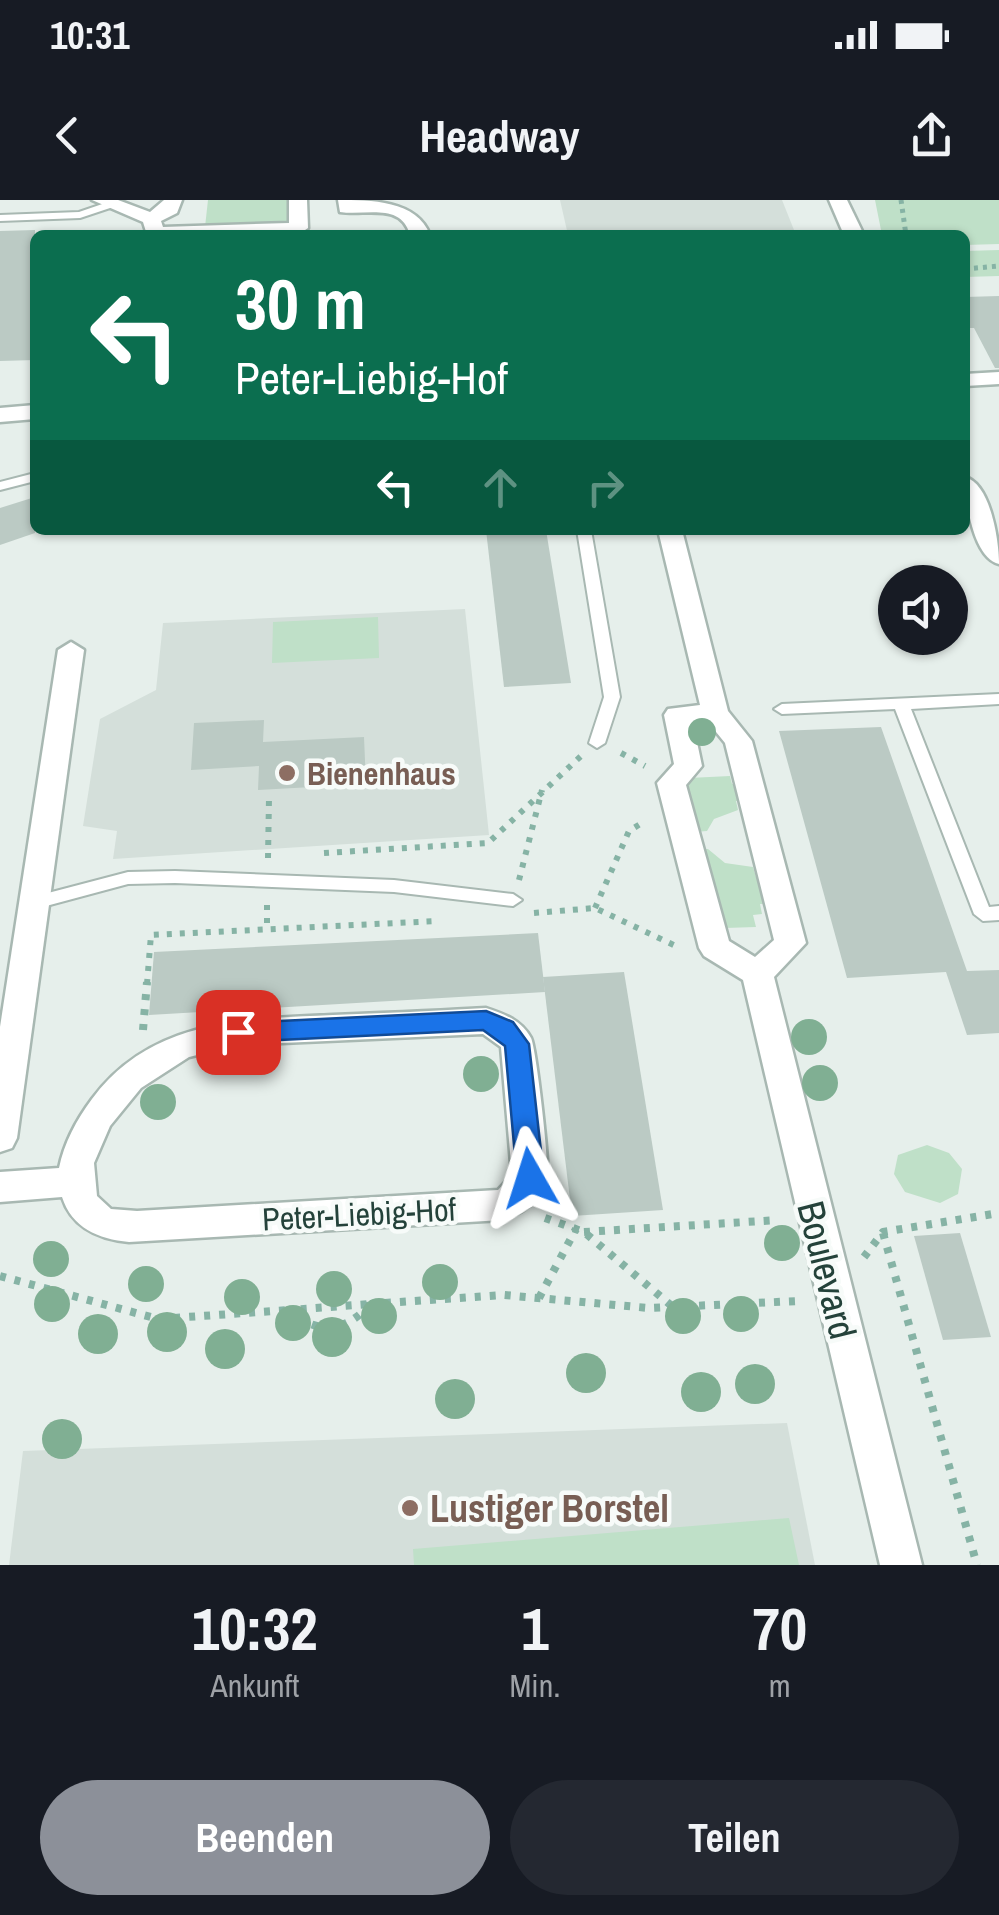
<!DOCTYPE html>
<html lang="de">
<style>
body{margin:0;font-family:"Archivo Narrow",sans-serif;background:#242831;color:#f1f3f6;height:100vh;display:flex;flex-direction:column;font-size:38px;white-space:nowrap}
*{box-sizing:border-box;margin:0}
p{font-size:32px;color:#9ea1a6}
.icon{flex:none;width:55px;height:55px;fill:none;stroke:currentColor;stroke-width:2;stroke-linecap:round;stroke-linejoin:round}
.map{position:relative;height:1365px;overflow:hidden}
.drawer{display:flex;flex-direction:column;background:#171b24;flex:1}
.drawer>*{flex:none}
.top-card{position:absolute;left:30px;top:30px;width:940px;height:305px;border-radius:15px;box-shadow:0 2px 8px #0004;background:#0b6e4f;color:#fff;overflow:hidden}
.tools{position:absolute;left:878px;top:365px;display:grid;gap:20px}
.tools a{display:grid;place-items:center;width:90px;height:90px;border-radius:50%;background:#171b24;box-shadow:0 2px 8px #0004;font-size:50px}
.pin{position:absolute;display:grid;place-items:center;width:85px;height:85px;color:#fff;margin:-42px;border-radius:20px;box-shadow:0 5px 15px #0006}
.me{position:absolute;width:110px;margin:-55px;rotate:354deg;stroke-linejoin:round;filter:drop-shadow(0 0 8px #0008)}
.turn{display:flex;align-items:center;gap:35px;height:210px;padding:0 40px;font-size:45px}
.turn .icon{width:130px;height:130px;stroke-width:2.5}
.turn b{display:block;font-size:70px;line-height:85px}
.lanes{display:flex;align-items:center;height:95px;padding:0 40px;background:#0003;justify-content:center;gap:50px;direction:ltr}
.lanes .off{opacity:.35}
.eta{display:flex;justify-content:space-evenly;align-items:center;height:170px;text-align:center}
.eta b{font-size:60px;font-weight:700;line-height:70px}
.button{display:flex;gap:20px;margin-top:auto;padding:20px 40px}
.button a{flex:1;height:115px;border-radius:60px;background:#8c9099;color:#fff;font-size:40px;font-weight:700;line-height:115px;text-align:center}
.button a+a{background:#242831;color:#f1f3f6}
.status{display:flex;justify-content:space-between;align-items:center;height:70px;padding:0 50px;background:#171b24;direction:ltr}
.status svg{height:28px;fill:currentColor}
header{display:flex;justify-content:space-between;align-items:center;height:130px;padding:0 40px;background:#171b24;font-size:45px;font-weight:700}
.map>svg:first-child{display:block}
.built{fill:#d4dfda}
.green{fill:#bfe0c8}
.building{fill:#bbcac4}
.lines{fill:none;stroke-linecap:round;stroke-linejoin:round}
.lane-casing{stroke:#a8b8b2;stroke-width:4}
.street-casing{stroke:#a8b8b2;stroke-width:5}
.path-far2{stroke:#86b3a5;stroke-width:5;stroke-dasharray:4 5;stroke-linecap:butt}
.path-far1{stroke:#86b3a5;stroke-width:6;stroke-dasharray:5 8;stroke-linecap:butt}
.path{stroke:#86b3a5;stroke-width:8;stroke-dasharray:6 9;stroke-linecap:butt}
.lane{fill:#fff;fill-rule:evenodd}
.street{fill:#fff;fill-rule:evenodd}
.tree{fill:#80af93}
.route{fill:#1a73e8;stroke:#114b97;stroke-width:2.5}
.education-dot{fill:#8d6e63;stroke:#f7fbf9;stroke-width:4}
.labels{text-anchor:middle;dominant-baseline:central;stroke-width:9;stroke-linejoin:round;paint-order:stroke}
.education-label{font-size:32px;font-weight:bold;fill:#785e54;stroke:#f7fbf9;text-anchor:start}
.street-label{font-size:32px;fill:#24423a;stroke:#f7fbf9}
.near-street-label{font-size:38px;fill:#24423a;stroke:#f7fbf9}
.near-education-label{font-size:38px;font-weight:bold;fill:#785e54;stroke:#f7fbf9;text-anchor:start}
</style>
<div class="status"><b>10:31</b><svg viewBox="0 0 49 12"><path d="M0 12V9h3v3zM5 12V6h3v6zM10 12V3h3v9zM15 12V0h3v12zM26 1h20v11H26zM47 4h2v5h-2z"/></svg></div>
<header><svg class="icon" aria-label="back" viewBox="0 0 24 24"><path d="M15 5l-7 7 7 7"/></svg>Headway<svg class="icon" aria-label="share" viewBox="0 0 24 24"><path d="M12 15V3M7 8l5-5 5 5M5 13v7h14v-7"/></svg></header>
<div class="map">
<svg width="999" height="1365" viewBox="0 0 999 1365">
<rect width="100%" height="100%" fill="#e6efeb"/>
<g class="built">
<polygon points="560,0 782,0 796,35 568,35"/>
<polygon points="465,409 489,635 113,659 117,631 83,626 100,519 156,490 163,423"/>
<polygon points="787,1223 815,1365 9,1365 23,1251"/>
</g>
<g class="green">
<polygon points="208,0 292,0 291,22 205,27"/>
<polygon points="875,0 999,0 999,44 965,45 965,35 882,35"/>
<polygon points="999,50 999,76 965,77 965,51"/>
<polygon points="378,417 379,458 272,463 273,422"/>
<polygon points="730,576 732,584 739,584 743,601 736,601 738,610 714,619 707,631 694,632 683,583 690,582 689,578"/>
<polygon points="700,649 708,649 725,663 753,667 756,677 762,677 769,704 760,704 762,714 753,715 756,727 725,728 723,717 714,718"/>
<polygon points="927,945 949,953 962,969 958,994 940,1003 905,992 894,974 898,955"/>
<polygon points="789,1318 799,1365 414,1365 413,1349"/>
</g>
<g class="building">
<polygon points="35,30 35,160 0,161 0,31"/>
<polygon points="999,96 999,168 995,168 974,128 965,128 965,97"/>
<polygon points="35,297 35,333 0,345 0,308"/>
<polygon points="486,330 546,330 571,483 504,487"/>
<polygon points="264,520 263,542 364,537 366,584 258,590 259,566 191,570 194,523"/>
<polygon points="881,527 967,771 999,770 999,833 967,835 946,772 847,778 779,531"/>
<polygon points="538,733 545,792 149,815 154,752"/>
<polygon points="624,772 663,1010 572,1016 543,777"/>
<polygon points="960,1033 991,1137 943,1140 914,1036"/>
</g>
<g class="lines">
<defs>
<g id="lane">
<polygon points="114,0 119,1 119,5 80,18 0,21 0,15 79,12"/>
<polygon points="35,273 35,281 0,290 0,282"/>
<polygon points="577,330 591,330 620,497 605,543 597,548 589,543 604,497"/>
<polygon points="999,494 999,504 911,509 989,707 999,706 999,720 983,721 974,714 895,509 782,514 774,509 782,504"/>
<polygon points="175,671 394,680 513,694 522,700 513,706 394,692 175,683 128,684 35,709 26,703 29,698 128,672"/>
</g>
<g id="street">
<polygon points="92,0 118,0 150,12 164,0 182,0 177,13 161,21 163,27 289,23 289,0 307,0 308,28 299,34 147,35 143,22"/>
<path d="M338 0C370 0 417 0 430 35H410C401 2 366 16 340 12Z"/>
<polygon points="829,0 847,0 864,35 844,35"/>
<polygon points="999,172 999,184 965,186 965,174"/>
<polygon points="35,205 35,219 0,222 0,208"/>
<path d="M965 277C991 284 999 342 999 364 973 358 965 300 965 277Z"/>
<path d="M658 330H682L728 511 752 541 806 743 774 777 922 1365H880L743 780 704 756 699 748 657 583 674 564 664 515 668 509 700 505ZM708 522 725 543 774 740 755 757 729 741 686 585 702 566 693 523Z"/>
<polygon points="71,442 84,450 17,938 12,948 0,952 0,827 58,450"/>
<path d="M486 808C504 814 521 820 531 838 536 848 550 967 547 979 542 1001 521 1014 502 1020L129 1042C98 1039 72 1028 62 997L0 1002V972L59 968C64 943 77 919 92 899 151 819 243 819 333 815 384 813 435 811 486 808ZM483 834 501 847 512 975 498 990 137 1011 111 1009 97 996 94 963 110 926 141 888 189 857 238 845Z"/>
</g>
</defs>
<use href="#lane" class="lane-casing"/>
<use href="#street" class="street-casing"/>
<g class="path-far2">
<polyline points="901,0 906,35"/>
<polyline points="965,69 999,66"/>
</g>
<g class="path-far1">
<polyline points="621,553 645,566"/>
<polyline points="324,653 488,643 581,556"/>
<polyline points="268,658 269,598"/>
<polyline points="519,680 542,590"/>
<polyline points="267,705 267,729"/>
<polyline points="595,708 629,631 645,621"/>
<polyline points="534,713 595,708 678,747"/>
<polyline points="147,784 151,735 437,721"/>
</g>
<g class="path">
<polyline points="143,830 147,782"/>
<polyline points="545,1018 584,1032 673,1107"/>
<polyline points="584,1032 778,1020"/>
<polyline points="883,1033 977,1365"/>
<polyline points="864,1057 883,1032 999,1013"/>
<polyline points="0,1076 158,1119 289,1110"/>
<polyline points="539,1098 576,1029"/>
<path d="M370 1104C346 1133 316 1135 289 1110Z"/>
<polyline points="370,1104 504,1095 649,1108 798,1101"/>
</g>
<use href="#lane" class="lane"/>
<use href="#street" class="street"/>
</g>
<g class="tree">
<circle cx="702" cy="532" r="14"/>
<circle cx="809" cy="837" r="18"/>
<circle cx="481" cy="874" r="18"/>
<circle cx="820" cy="883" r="18"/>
<circle cx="158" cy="902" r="18"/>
<circle cx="782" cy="1043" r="18"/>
<circle cx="51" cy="1059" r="18"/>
<circle cx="440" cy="1082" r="18"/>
<circle cx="146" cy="1084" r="18"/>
<circle cx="334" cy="1089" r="18"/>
<circle cx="242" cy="1097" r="18"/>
<circle cx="52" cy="1104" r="18"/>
<circle cx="741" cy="1114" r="18"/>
<circle cx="379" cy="1116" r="18"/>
<circle cx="683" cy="1116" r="18"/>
<circle cx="293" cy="1123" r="18"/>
<circle cx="167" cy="1132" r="20"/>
<circle cx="98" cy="1134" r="20"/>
<circle cx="332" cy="1137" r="20"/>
<circle cx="225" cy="1149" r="20"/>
<circle cx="586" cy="1173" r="20"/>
<circle cx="755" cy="1184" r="20"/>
<circle cx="701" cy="1192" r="20"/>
<circle cx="455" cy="1199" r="20"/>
<circle cx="62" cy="1239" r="20"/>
</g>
<polygon class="route" points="486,811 513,822 529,844 544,978 540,986 521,986 517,978 505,846 483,830 238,842 226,832 238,823"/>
<g class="education-dot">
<circle cx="287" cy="573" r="10"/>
<circle cx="410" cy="1308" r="10"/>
</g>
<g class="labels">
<g class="education-label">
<text x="307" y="573">Bienenhaus</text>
</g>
<g class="street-label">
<text transform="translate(359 1014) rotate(-3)">Peter-Liebig-Hof</text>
</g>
<g class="near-street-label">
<text transform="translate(827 1070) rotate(76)">Boulevard</text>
</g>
<g class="near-education-label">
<text x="430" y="1308">Lustiger Borstel</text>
</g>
</g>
</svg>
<div class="tools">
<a><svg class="icon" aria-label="sound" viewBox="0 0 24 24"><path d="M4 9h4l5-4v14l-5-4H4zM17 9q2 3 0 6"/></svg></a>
</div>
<div class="pin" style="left:238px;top:832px;background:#d93025"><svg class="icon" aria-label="arrive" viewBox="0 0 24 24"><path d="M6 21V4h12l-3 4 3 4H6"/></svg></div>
<svg class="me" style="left:530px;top:978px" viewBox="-20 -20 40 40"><path d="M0-17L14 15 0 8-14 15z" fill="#1a73e8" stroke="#fff" stroke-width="4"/></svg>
<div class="top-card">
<div class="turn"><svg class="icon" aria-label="left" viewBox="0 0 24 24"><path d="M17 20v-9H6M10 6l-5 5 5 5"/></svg><div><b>30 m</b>Peter-Liebig-Hof</div></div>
<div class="lanes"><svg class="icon" aria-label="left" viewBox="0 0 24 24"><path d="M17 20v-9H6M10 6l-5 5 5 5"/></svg><svg class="icon off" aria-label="ahead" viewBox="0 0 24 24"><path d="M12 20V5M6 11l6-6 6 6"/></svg><svg class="icon off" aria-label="right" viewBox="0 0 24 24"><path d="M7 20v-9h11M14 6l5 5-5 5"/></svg></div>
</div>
</div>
<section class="drawer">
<div class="eta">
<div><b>10:32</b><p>Ankunft</p></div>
<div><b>1</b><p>Min.</p></div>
<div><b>70</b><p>m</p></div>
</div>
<div class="button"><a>Beenden</a><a>Teilen</a></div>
</section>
